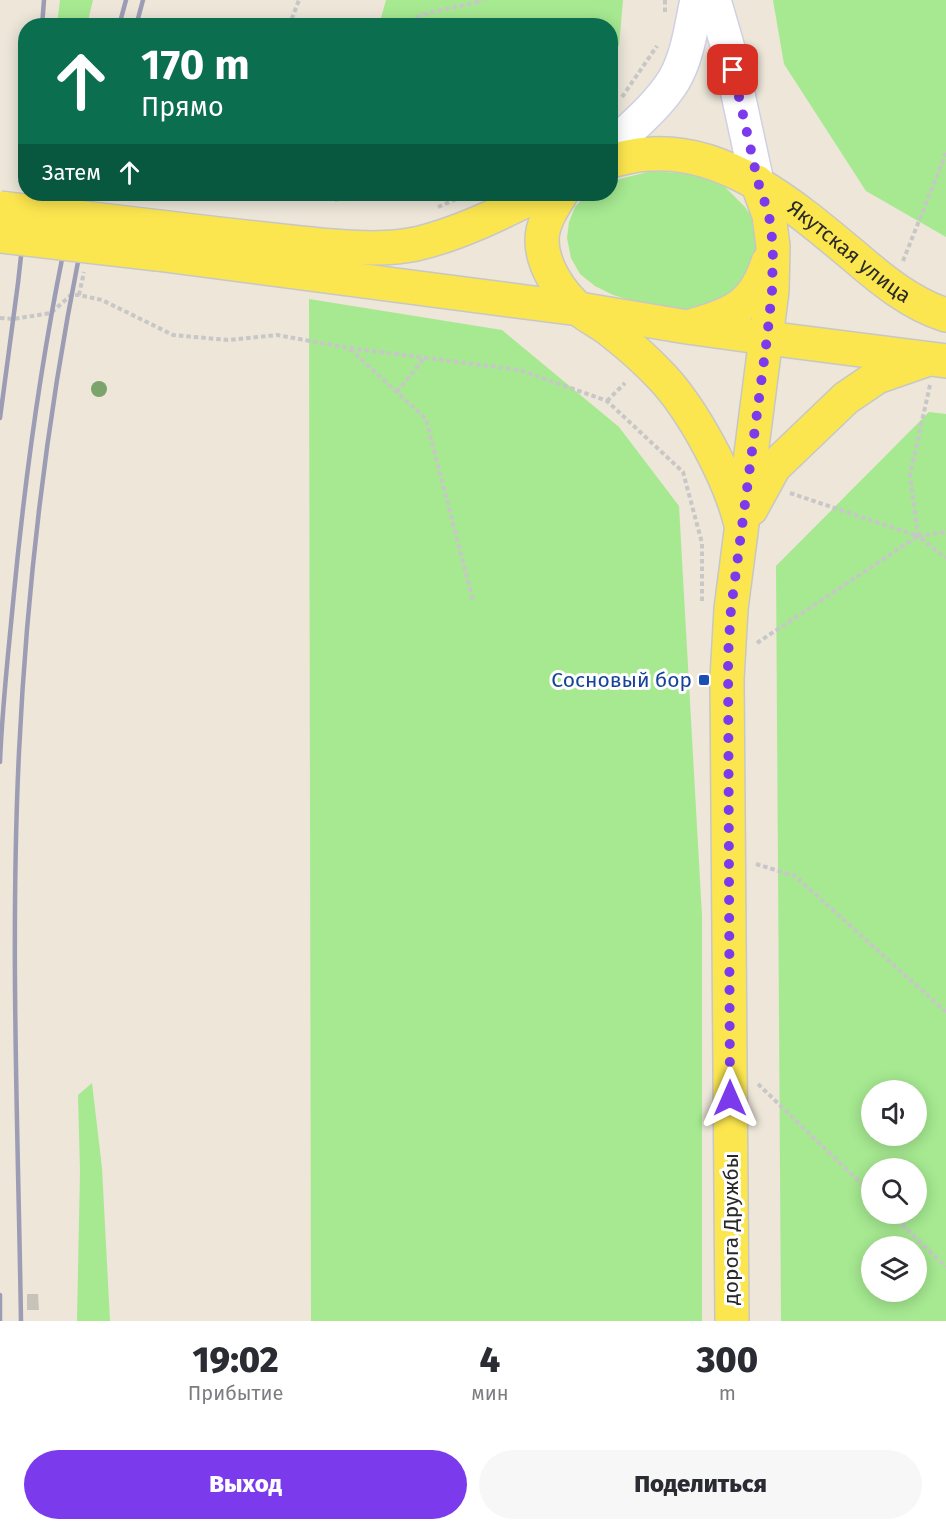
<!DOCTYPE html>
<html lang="ru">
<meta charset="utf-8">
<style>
body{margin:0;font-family:"Fira Sans",sans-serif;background:#f7f7f7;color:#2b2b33;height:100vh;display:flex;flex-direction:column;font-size:22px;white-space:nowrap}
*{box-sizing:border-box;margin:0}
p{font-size:20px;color:#7c7c81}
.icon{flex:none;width:33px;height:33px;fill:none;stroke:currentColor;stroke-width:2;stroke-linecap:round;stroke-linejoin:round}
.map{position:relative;height:1321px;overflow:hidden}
.panel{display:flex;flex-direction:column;background:#fff;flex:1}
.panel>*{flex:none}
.hud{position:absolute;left:18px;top:18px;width:600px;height:183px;border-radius:24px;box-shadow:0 3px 15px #0003;background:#0b6e4f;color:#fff;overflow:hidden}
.buttons{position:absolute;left:861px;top:1080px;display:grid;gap:12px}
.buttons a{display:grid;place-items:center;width:66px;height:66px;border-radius:50%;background:#fff;box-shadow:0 3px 15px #0003;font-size:30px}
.pin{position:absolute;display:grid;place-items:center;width:51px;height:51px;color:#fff;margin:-26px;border-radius:12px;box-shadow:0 3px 9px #0006}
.me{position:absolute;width:66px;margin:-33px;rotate:0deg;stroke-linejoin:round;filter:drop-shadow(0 0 4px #0008)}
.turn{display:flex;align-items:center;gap:21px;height:126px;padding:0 24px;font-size:27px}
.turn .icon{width:78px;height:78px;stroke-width:2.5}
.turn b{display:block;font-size:42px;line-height:51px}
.then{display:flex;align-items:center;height:57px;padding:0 24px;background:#0003;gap:12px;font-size:22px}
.eta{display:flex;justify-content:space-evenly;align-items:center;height:102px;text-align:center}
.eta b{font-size:36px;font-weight:800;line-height:42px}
.primary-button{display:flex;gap:12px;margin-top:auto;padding:12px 24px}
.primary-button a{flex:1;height:69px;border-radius:36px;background:#7c3aed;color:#fff;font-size:24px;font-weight:800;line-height:69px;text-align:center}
.primary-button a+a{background:#f7f7f7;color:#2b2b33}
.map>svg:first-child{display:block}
.green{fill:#a6e991;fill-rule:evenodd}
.building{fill:#c8c3b9}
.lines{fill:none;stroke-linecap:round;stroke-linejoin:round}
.secondary-casing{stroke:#cfd0e4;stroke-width:36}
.primary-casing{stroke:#c7c7c7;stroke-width:36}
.path{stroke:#c7c7c7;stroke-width:4;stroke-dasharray:4.5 3;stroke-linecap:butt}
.secondary{stroke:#fff;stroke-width:33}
.primary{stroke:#fce64f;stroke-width:33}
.rail{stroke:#9c9db5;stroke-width:4.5}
.primary-bridge-casing{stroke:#c7c7c7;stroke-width:36;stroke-linecap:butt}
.primary-bridge{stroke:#fce64f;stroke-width:33}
.tree{fill:#7ba36c}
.route{stroke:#7c3aed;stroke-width:10;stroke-dasharray:0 18}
.transit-dot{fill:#1a4fb4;stroke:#fff;stroke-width:2}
.labels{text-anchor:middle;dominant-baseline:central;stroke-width:6;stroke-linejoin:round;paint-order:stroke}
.street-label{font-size:21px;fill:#292929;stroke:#fff}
.transit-label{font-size:21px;fill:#164399;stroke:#fff;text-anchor:end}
</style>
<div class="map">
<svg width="946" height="1321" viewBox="0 0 946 1321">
<rect width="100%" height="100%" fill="#ede6d9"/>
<g class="green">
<polygon points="60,0 93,0 87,25 57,25"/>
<polygon points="386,0 623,0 619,46 611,56 610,26 379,25"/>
<polygon points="773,0 946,0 946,237 866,191 784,64"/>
<polygon points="652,171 690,174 708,179 723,185 744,206 753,218 759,249 743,287 702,311 680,310 637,302 613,295 595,286 580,274 571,258 567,238 569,222 575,207 584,197 589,194 610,194 611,181"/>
<polygon points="337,194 370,194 335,202"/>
<polygon points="309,299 502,330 619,427 679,506 702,916 702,1321 311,1321"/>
<path d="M929 412 946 414V1321H781L776 566ZM872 1090H916V1136H872ZM916 1168V1214H872V1168ZM916 1246V1292H872V1246Z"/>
<polygon points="92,1083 102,1168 110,1321 77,1321 80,1171 78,1095"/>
</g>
<polygon class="building" points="27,1294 38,1294 39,1310 27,1310"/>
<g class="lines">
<defs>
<g id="secondary">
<polyline points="714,0 728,48 757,182"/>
<path d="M610 148C632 127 658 106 674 80 688 56 691 27 697 0"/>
</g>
<g id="primary">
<path id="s1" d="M610 161C624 158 637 154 651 154 729 149 799 210 854 256 882 280 911 304 946 315"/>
<path d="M561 194C553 207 542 223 542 240 542 266 561 294 580 310 590 318 601 323 611 331 629 345 646 360 662 377 693 410 729 477 740 521"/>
<path d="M160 227C210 233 260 239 311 244 345 247 382 251 416 244 459 234 501 213 539 194"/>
<polyline points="157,254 579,309 687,327 767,338 946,361"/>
<path d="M694 325C734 314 755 304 768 262"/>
<polyline points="751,509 774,467 846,398 877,377 923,361"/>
<polyline points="732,1321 727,679 731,609 772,291 773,246 769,215 757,182"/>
</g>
</defs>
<use href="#secondary" class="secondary-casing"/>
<use href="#primary" class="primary-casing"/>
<g class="path">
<polyline points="665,0 665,14"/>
<polyline points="289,26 299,0"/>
<path d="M404 26C418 10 462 8 483 0"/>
<polyline points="622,97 657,46"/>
<polyline points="438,207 468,194"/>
<polyline points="903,261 946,153"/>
<polyline points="79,295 84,272"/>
<polyline points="0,318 13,319 51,313 71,295 79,295 102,300 173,335 228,340 277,335 349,348 520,370 607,401 683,472 702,543 702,604"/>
<polyline points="350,349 426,419 473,601"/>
<polyline points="930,385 910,475 918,536 946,558"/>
<polyline points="397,392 424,358"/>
<polyline points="607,401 625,383"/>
<polyline points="790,493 918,536 946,532"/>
<polyline points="757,643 918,536"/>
<polyline points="756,864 795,876 946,1012"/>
<polyline points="758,1084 872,1194"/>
<polyline points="891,1214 946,1267"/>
</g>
<use href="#secondary" class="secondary"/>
<use href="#primary" class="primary"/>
<g class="rail">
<polyline points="42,26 44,0"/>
<polyline points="119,26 126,0"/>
<polyline points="136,26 143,0"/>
<polyline points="0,418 18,283 28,194"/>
<path d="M0 762C2 709 8 656 13 603 26 465 45 329 76 194"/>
<polyline points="0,1295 0,1321"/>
<path d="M21 1321C18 1131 10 941 19 752 28 564 52 377 92 194"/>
</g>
<defs>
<g id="primary-bridge">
<polyline points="0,208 160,227"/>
<polyline points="0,236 157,254"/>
</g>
</defs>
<use href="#primary-bridge" class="primary-bridge-casing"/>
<use href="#primary-bridge" class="primary-bridge"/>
</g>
<circle class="tree" cx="99" cy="389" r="8"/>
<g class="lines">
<polyline class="route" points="730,1098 728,656 731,609 767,338 772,291 773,246 769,215 758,182 733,70"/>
</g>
<rect class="transit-dot" x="698" y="674" width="12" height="12" rx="3"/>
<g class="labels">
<g class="street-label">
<text stroke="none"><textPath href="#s1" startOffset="268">Якутская улица</textPath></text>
<text transform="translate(731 1229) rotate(-90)">дорога Дружбы</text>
</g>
<g class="transit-label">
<text x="692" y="680">Сосновый бор</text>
</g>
</g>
</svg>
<div class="buttons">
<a><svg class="icon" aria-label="sound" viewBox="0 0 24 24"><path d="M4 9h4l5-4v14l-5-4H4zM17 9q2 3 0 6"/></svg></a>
<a><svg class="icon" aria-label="search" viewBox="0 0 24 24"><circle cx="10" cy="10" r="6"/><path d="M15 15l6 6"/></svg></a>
<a><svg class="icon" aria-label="layers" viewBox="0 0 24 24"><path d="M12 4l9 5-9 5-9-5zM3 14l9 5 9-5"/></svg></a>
</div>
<div class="pin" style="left:733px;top:70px;background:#d93025"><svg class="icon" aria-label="arrive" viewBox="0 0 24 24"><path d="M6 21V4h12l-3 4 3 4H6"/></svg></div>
<svg class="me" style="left:730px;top:1098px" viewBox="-20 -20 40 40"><path d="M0-17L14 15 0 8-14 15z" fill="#7c3aed" stroke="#fff" stroke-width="4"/></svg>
<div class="hud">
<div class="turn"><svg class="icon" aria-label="ahead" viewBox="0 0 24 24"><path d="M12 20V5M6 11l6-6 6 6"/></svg><div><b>170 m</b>Прямо</div></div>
<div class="then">Затем<svg class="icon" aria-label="ahead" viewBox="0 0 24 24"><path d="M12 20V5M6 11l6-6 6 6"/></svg></div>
</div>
</div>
<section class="panel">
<div class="eta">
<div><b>19:02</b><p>Прибытие</p></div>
<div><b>4</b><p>мин</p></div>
<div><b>300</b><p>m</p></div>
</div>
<div class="primary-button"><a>Выход</a><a>Поделиться</a></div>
</section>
